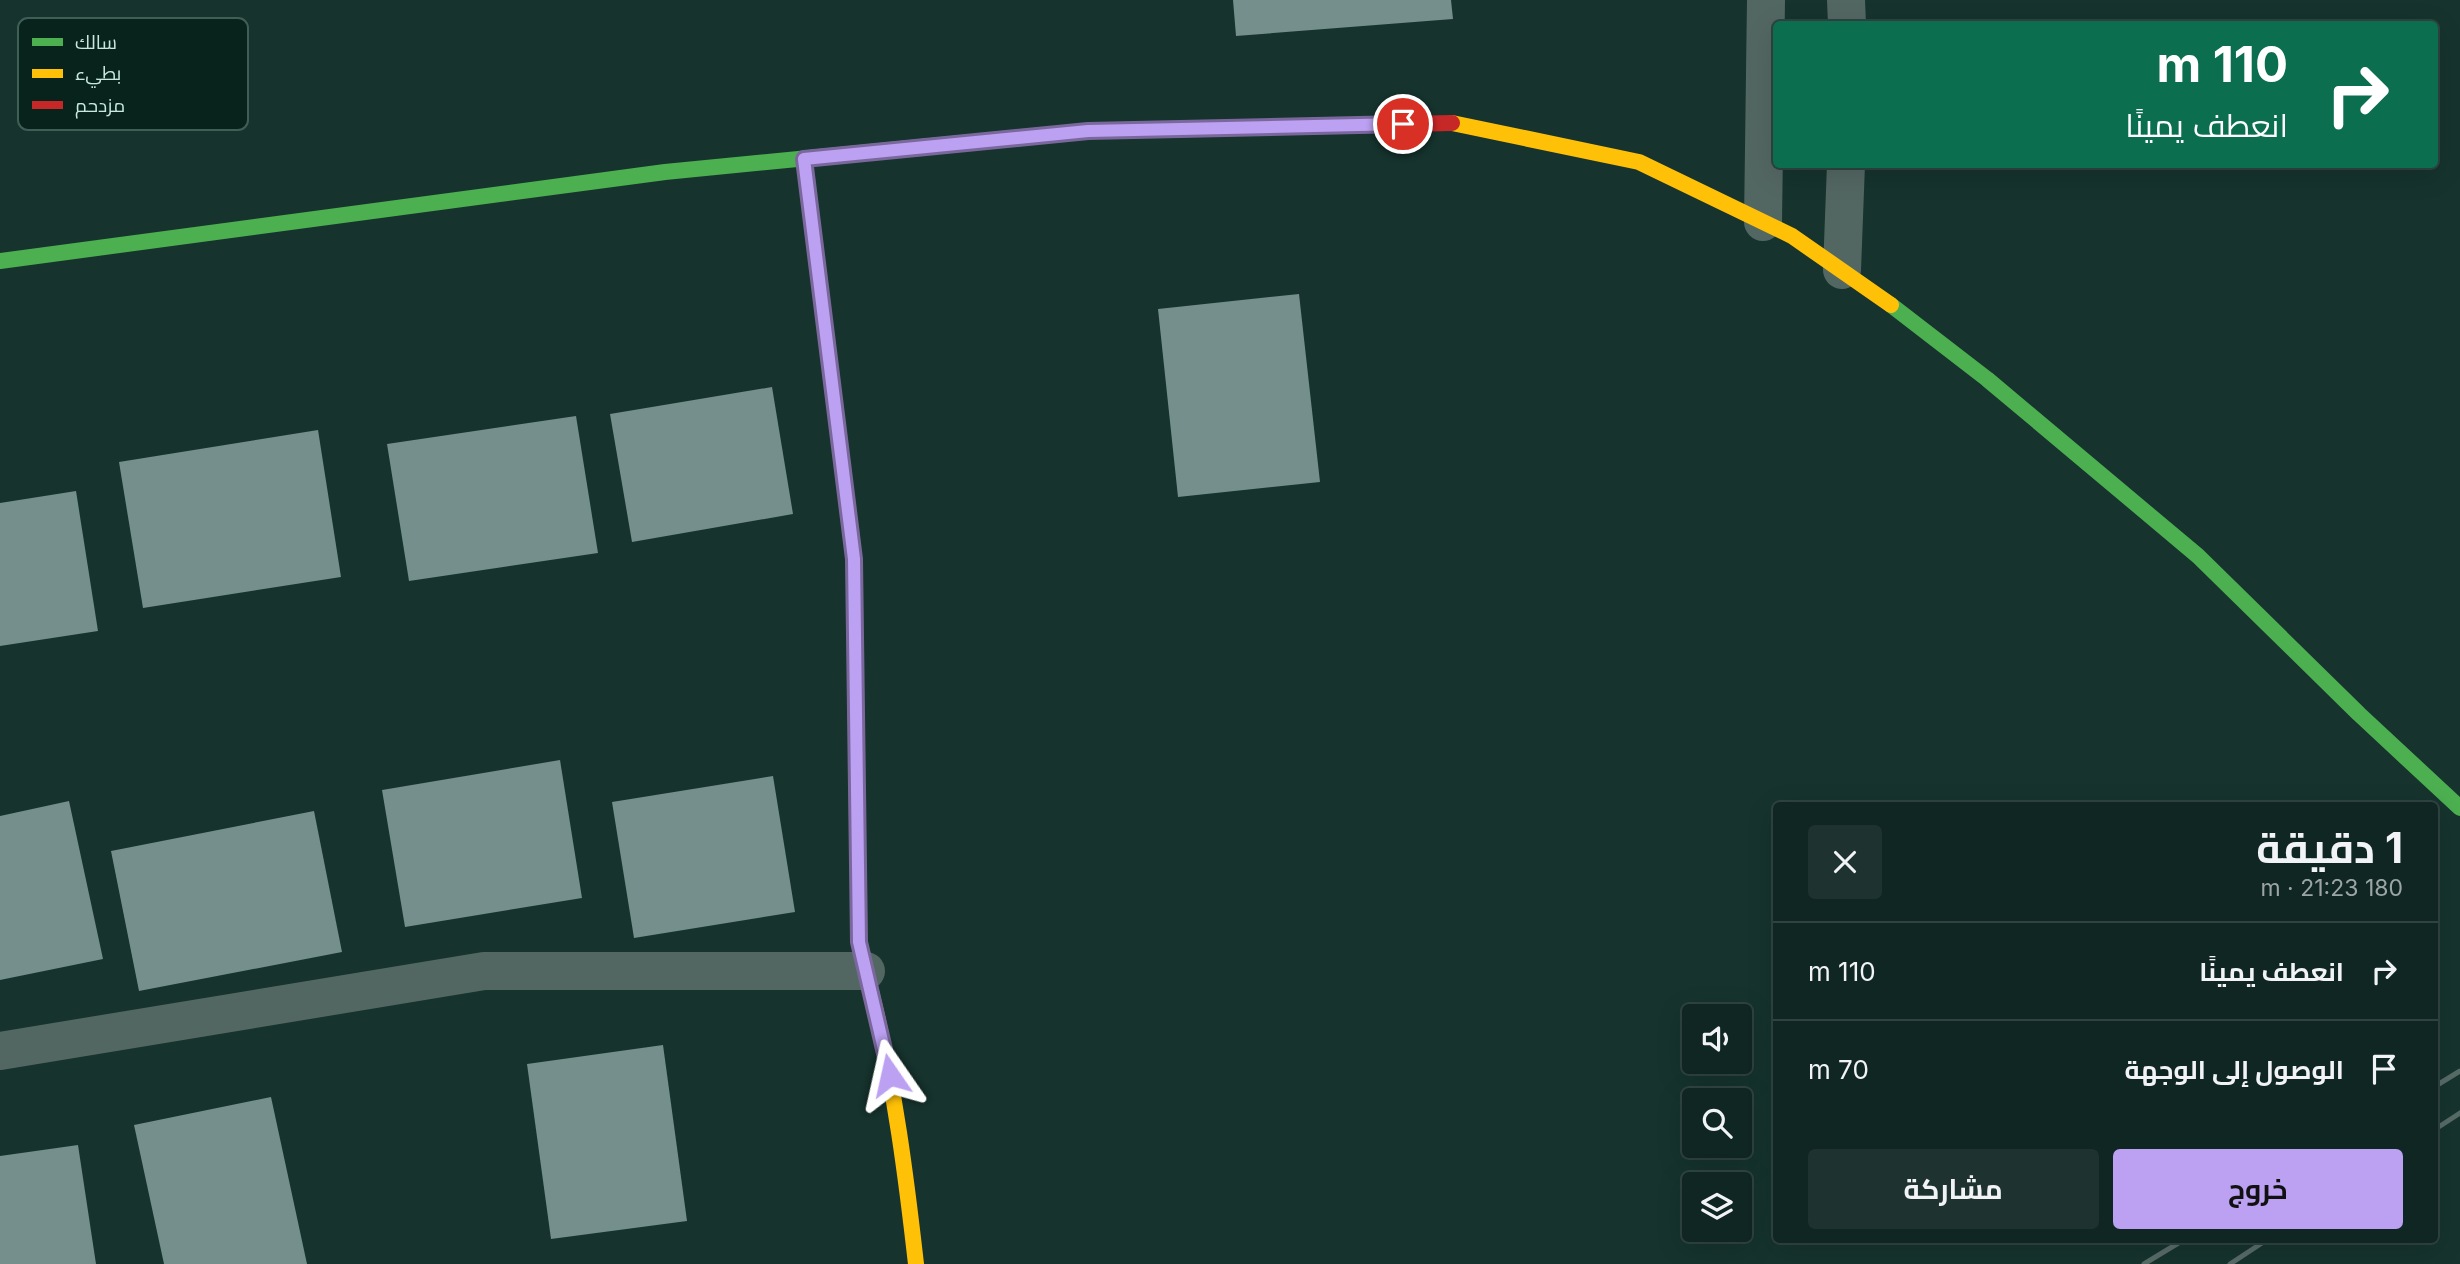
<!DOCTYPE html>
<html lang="ar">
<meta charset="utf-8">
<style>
body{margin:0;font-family:Inter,Cairo,sans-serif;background:#1e322f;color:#f1f3f6;direction:rtl;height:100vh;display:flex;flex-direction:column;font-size:26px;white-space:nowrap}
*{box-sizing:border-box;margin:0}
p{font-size:23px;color:#9ca5a5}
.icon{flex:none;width:38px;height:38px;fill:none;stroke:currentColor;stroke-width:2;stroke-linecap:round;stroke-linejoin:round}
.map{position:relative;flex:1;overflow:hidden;direction:ltr}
.drawer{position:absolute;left:1773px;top:802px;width:665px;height:441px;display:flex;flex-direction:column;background:#102622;border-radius:7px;box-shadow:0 7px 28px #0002,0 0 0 2px #304340;direction:rtl}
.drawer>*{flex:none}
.banner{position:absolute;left:1773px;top:21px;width:665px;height:147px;border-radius:7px;box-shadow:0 7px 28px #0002,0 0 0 2px #304340;direction:rtl;background:#0b6e4f;color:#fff;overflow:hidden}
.fabs{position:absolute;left:1682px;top:1004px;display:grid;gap:14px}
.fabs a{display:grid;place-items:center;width:70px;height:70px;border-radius:7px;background:#102622;box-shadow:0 7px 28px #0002,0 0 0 2px #304340;font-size:35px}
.pin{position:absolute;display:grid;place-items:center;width:60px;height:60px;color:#fff;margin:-30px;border:4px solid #fff;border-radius:50%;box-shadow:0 2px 7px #0007}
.me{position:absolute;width:77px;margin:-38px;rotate:349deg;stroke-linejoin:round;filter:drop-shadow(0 0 5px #0008)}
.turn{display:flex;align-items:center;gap:24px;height:147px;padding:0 35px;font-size:32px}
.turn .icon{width:91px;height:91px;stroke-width:2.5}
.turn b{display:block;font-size:49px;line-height:60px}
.round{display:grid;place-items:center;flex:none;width:74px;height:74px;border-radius:7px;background:#1e322f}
.head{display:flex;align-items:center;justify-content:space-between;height:119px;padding:0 35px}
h1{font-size:42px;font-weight:700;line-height:52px}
.button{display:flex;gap:14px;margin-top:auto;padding:14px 35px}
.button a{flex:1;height:80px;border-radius:7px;background:#bca0f2;color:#111;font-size:28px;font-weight:700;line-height:80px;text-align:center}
.button a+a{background:#1e322f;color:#f1f3f6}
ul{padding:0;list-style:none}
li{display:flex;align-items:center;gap:21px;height:98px;padding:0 35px;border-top:2px solid #304340}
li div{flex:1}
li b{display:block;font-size:26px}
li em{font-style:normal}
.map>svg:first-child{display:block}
.building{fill:#748f8c}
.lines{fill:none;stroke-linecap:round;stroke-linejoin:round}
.street{stroke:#536762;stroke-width:38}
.fast{stroke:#4caf50;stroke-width:16}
.slow{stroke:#ffc107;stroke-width:16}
.jam{stroke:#c62828;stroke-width:16}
.rail{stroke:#576b67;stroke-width:5}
.route-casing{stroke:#7a689d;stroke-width:18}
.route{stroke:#bca0f2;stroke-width:12}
.key{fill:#07231c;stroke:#415e56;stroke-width:2}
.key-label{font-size:19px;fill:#c8e8de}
</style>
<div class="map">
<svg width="2460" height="1264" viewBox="0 0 2460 1264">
<rect width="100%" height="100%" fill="#16332d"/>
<g class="building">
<polygon points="1233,0 1451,0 1453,19 1236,36"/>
<polygon points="1299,294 1320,482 1178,497 1158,309"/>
<polygon points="772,387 793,514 632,542 610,414"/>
<polygon points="576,416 598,553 409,581 387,444"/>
<polygon points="318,430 341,577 143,608 119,462"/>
<polygon points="76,491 98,631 0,646 0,503"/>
<polygon points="560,760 582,898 405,927 382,790"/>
<polygon points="773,776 795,912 634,938 612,802"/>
<polygon points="69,801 103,959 0,980 0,816"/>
<polygon points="314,811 342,952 139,991 111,851"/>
<polygon points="663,1045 687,1221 551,1239 527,1064"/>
<polygon points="271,1097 307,1264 164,1264 134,1125"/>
<polygon points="78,1145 96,1264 0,1264 0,1156"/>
</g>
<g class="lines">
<g class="street">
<polyline points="1846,0 1847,24"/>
<polyline points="1763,222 1766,0"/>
<polyline points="1842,270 1846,164"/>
<polyline points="0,1051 484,971 866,971"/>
</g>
<g class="fast">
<polyline points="804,159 854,560 859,942 874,1004"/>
<polyline points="0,261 665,172 921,147"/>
<polyline points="1891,305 1987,379 2198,556 2359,714 2460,808"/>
</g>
<g class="slow">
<polyline points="1452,123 1639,162 1792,236 1891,305"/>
<polyline points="921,147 1088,131 1270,127"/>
<path d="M874 1004C895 1090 906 1176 916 1264"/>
</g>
<polyline class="jam" points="1270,127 1452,123"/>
<g class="rail">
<polyline points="2434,1087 2460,1071"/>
<polyline points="2434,1130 2460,1113"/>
<polyline points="2144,1264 2185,1239"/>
<polyline points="2230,1264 2268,1239"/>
</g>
</g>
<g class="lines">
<defs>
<polyline id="route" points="890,1075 859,942 854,559 804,159 1088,131 1403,124"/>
</defs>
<use href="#route" class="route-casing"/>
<use href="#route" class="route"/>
</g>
<rect x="18" y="18" width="230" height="112" rx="10" class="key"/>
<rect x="32" y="38" width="31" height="8" fill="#4caf50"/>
<rect x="32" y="69" width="31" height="9" fill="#ffc107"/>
<rect x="32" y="101" width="31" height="8" fill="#c62828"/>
<g class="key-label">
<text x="75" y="49">سالك</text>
<text x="75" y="80">بطيء</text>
<text x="75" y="112">مزدحم</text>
</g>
</svg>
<div class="fabs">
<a><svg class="icon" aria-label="sound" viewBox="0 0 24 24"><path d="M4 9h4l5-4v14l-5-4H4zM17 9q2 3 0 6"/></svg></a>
<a><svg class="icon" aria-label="search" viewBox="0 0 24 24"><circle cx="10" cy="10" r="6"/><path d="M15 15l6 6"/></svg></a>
<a><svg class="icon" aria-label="layers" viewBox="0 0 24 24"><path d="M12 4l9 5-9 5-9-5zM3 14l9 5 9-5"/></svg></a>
</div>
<div class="pin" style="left:1403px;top:124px;background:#d93025"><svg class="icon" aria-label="arrive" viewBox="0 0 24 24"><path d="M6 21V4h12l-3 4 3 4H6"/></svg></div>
<svg class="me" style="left:890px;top:1075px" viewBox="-20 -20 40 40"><path d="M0-17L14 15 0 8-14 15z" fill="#bca0f2" stroke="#fff" stroke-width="4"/></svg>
<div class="banner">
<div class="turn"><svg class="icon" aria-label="right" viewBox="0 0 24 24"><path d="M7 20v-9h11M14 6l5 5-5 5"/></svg><div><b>110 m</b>انعطف يمينًا</div></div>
</div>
<section class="drawer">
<div class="head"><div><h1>1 دقيقة</h1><p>180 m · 21:23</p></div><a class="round"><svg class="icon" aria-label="close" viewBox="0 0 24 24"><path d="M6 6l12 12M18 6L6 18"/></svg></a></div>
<ul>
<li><svg class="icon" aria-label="right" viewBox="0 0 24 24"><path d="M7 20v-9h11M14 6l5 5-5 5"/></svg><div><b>انعطف يمينًا</b></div><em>110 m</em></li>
<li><svg class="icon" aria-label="arrive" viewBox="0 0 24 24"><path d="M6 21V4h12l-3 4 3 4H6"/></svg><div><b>الوصول إلى الوجهة</b></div><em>70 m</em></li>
</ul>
<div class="button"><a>خروج</a><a>مشاركة</a></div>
</section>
</div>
